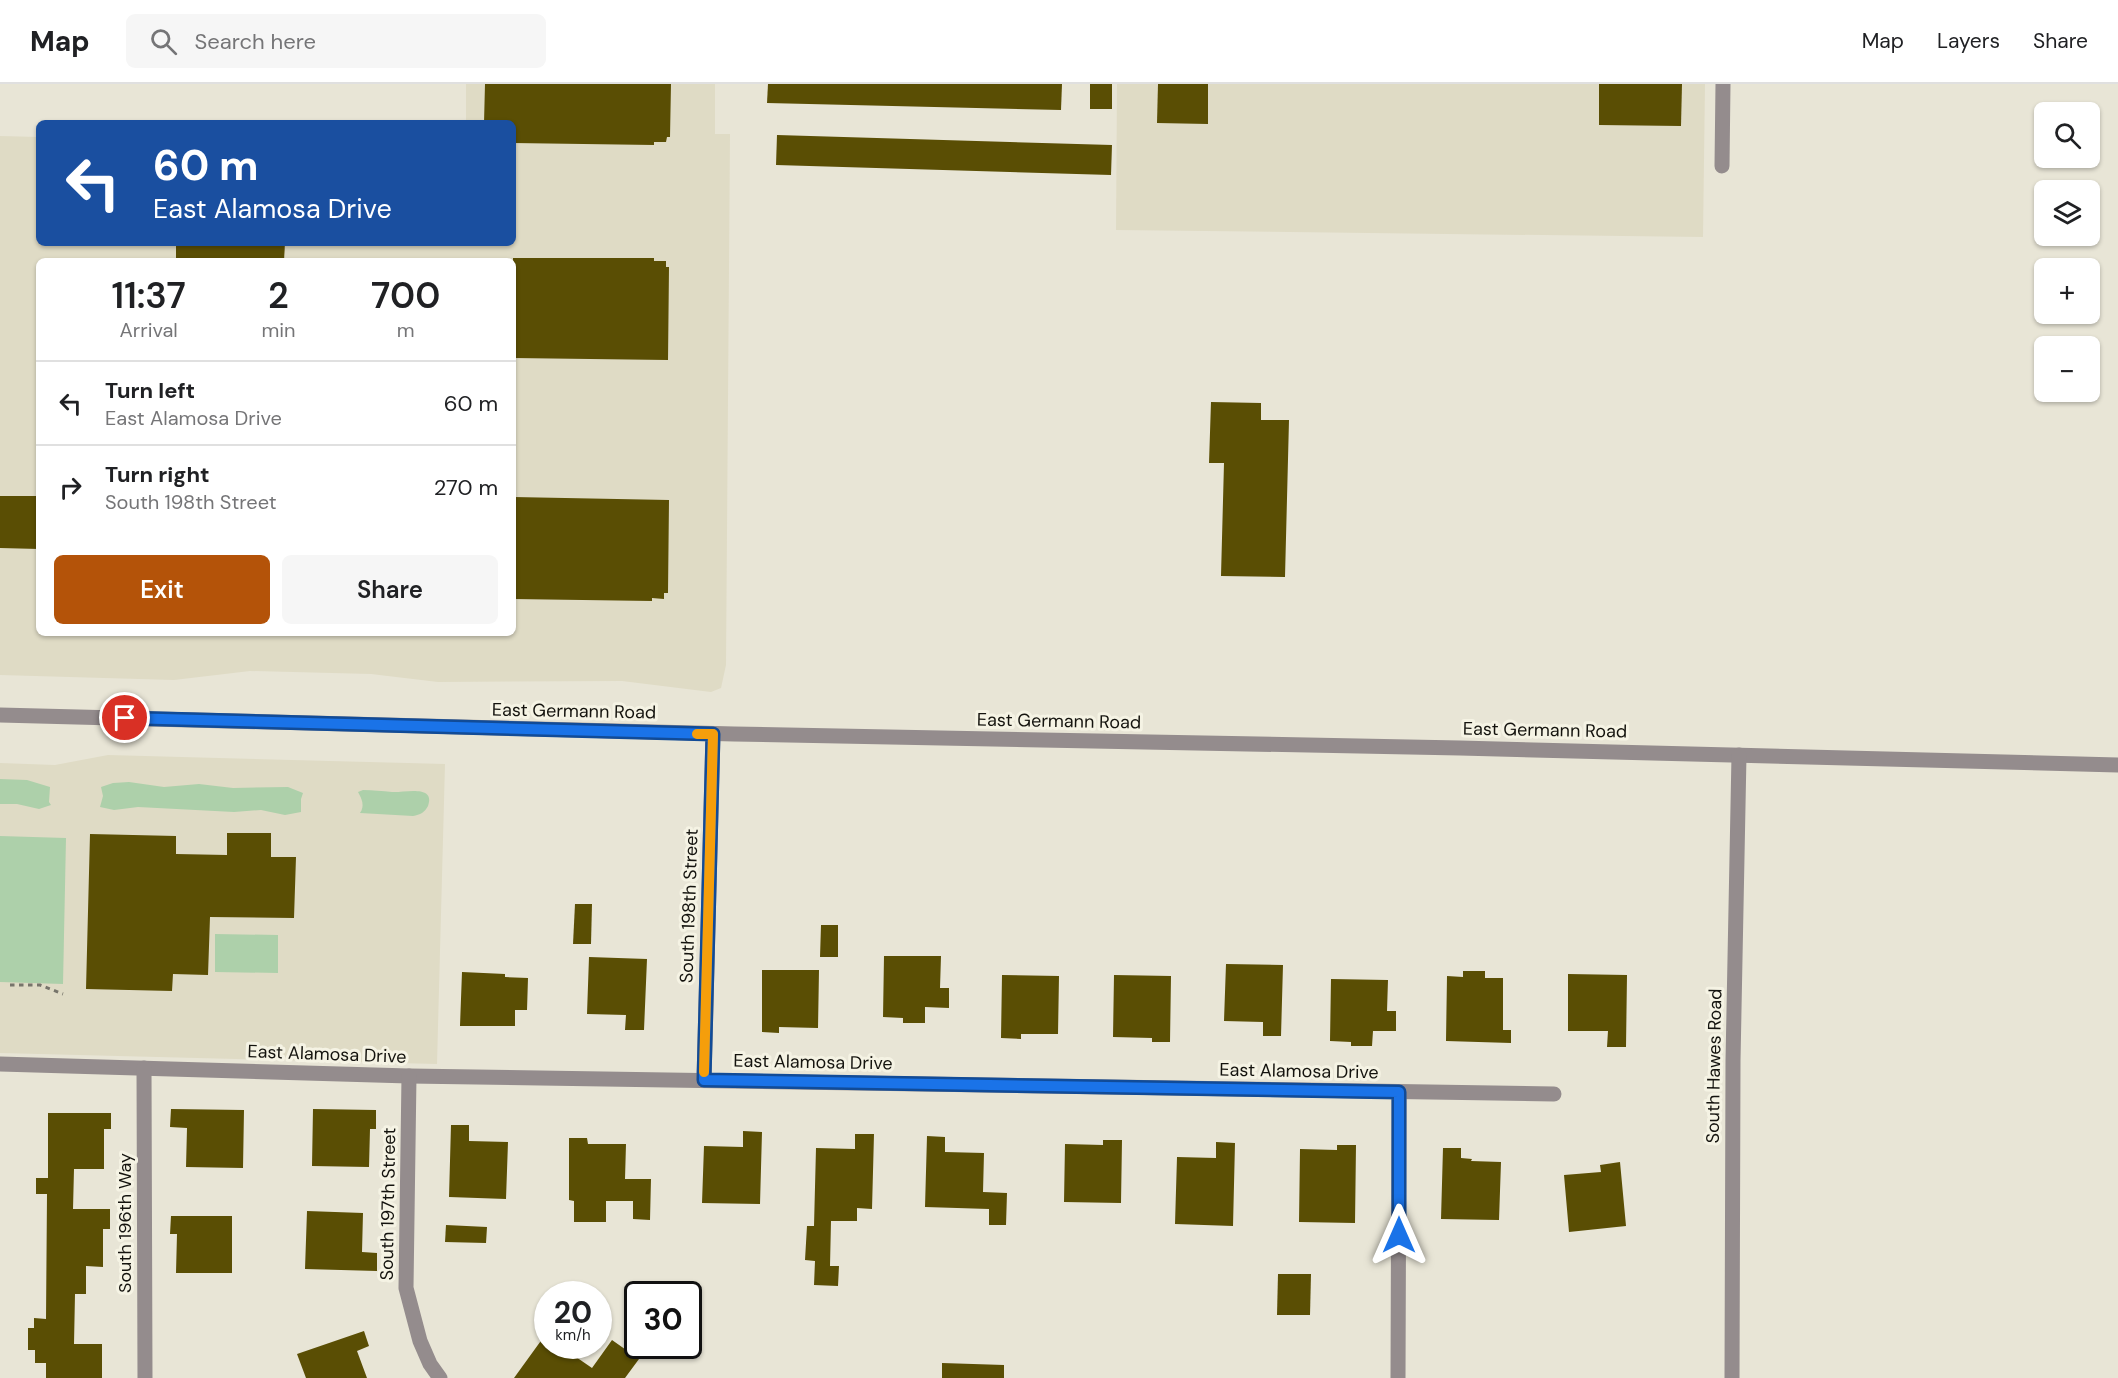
<!DOCTYPE html>
<meta charset="utf-8">
<style>
body{margin:0;font-family:"DM Sans",sans-serif;background:#f6f6f6;color:#202124;height:100vh;display:flex;flex-direction:column;font-size:22px;white-space:nowrap}
*{box-sizing:border-box;margin:0}
p{font-size:20px;color:#757577}
.icon{flex:none;width:33px;height:33px;fill:none;stroke:currentColor;stroke-width:2;stroke-linecap:round;stroke-linejoin:round}
.map{position:relative;flex:1;overflow:hidden}
.details{position:absolute;left:36px;top:174px;width:480px;height:378px;display:flex;flex-direction:column;background:#fff;border-radius:9px;box-shadow:0 2px 4px #0004}
.details>*{flex:none}
.guide{position:absolute;left:36px;top:36px;width:480px;height:126px;border-radius:9px;box-shadow:0 2px 4px #0004;background:#1a4fa0;color:#fff;overflow:hidden}
.fabs{position:absolute;left:2034px;top:18px;display:grid;gap:12px}
.fabs a{display:grid;place-items:center;width:66px;height:66px;border-radius:9px;background:#fff;box-shadow:0 2px 4px #0004;font-size:30px}
.speed{position:absolute;left:534px;top:1197px;display:flex;gap:12px;font-size:30px;font-weight:700;text-align:center}
.speed>*{display:grid;place-content:center;width:78px;height:78px;border-radius:50%;background:#fff;box-shadow:0 2px 4px #0004;line-height:1}
.speed small{font-size:15px;font-weight:400}
.speed .limit{border:3px solid #111;border-radius:9px;background:#fff;color:#111}
.pin{position:absolute;display:grid;place-items:center;width:51px;height:51px;color:#fff;margin:-26px;border:3px solid #fff;border-radius:50%;box-shadow:0 2px 6px #0007}
.me{position:absolute;width:66px;margin:-33px;rotate:0deg;stroke-linejoin:round;filter:drop-shadow(0 0 4px #0008)}
.turn{display:flex;align-items:center;gap:21px;height:126px;padding:0 18px;font-size:27px}
.turn .icon{width:78px;height:78px;stroke-width:2.5}
.turn b{display:block;font-size:42px;line-height:51px}
.eta{display:flex;justify-content:space-evenly;align-items:center;height:102px;text-align:center}
.eta b{font-size:36px;font-weight:600;line-height:42px}
.action{display:flex;gap:12px;margin-top:auto;padding:12px 18px}
.action a{flex:1;height:69px;border-radius:9px;background:#b45309;color:#fff;font-size:24px;font-weight:600;line-height:69px;text-align:center}
.action a+a{background:#f6f6f6;color:#202124}
ul{padding:0;list-style:none}
li{display:flex;align-items:center;gap:18px;height:84px;padding:0 18px;border-top:2px solid #e0e0e0}
li div{flex:1}
li b{display:block;font-size:22px}
li em{font-style:normal}
header{display:flex;align-items:center;gap:36px;box-sizing:border-box;height:84px;padding:0 30px;background:#fff;border-bottom:2px solid #e0e0e0}
header strong{font-size:28px}
nav{display:flex;gap:33px;margin-inline-start:auto;font-size:21px}
.search{width:420px;height:54px;background:#f6f6f6;display:flex;align-items:center;gap:15px;box-sizing:border-box;padding:0 21px;border-radius:9px;color:#757577;font-size:22px}
.map>svg:first-child{display:block}
.built{fill:#dfdbc5;fill-rule:evenodd}
.green{fill:#add0aa}
.building{fill:#5a4e04}
.lines{fill:none;stroke-linecap:round;stroke-linejoin:round}
.path{stroke:#77756b;stroke-width:3;stroke-dasharray:4.5 4.5;stroke-linecap:butt}
.minor{stroke:#948c8d;stroke-width:15}
.route-casing{stroke:#114b97;stroke-width:15}
.route{stroke:#1a73e8;stroke-width:10}
.slow{stroke:#f59e0b;stroke-width:10}
.labels{text-anchor:middle;dominant-baseline:central;stroke-width:6;stroke-linejoin:round;paint-order:stroke}
.street-label{font-size:18px;fill:#14130e;stroke:#f5f3e4}
</style>
<header>
<strong>Map</strong>
<div class="search"><svg class="icon" aria-label="search" viewBox="0 0 24 24"><circle cx="10" cy="10" r="6"/><path d="M15 15l6 6"/></svg>Search here</div>
<nav><a>Map</a><a>Layers</a><a>Share</a></nav>
</header>
<div class="map">
<svg width="2118" height="1294" viewBox="0 0 2118 1294">
<rect width="100%" height="100%" fill="#e8e5d6"/>
<g class="built">
<path d="M466 0H715V50H730L726 581 721 604 711 608 622 597 438 598 371 590 250 587 174 596 0 591V52L39 53V159H513V39H466ZM39 177H513V549H39Z"/>
<polygon points="1117,0 1705,0 1703,153 1116,146"/>
<polygon points="108,671 445,680 437,980 0,969 0,679 55,681"/>
</g>
<g class="green">
<polygon points="0,695 27,696 50,703 49,718 51,721 39,725 17,720 0,720"/>
<polygon points="129,698 164,703 199,700 233,704 288,703 303,709 301,715 301,728 285,731 261,726 234,728 138,723 114,726 100,723 103,712 101,703 113,699"/>
<path d="M363 706C373 706 382 707 392 708 403 709 436 700 428 722 425 728 420 731 413 732L360 729C365 722 362 715 358 708Z"/>
<polygon points="0,752 66,754 63,900 0,898"/>
<polygon points="215,850 278,851 278,889 215,888"/>
</g>
<g class="building">
<polygon points="485,0 671,0 670,53 667,53 666,58 654,58 654,61 513,59 513,39 484,39"/>
<polygon points="768,0 1062,0 1061,26 767,19"/>
<rect x="1090" y="0" width="22" height="25"/>
<polygon points="1158,0 1208,0 1208,40 1157,39"/>
<polygon points="1599,0 1682,0 1681,42 1599,41"/>
<polygon points="777,51 1112,61 1111,91 776,81"/>
<polygon points="176,159 285,159 284,177 176,177"/>
<polygon points="513,174 654,174 654,177 666,177 666,183 669,183 668,276 513,274"/>
<polygon points="1211,318 1261,319 1261,336 1289,336 1285,493 1221,492 1224,379 1209,379"/>
<polygon points="0,412 39,412 39,465 0,464"/>
<polygon points="513,413 669,416 668,509 664,509 664,515 652,514 652,517 513,515"/>
<polygon points="227,749 271,749 271,773 296,773 294,834 210,833 208,891 173,890 172,907 86,905 90,750 176,752 176,770 227,771"/>
<polygon points="575,820 592,820 591,860 573,860"/>
<polygon points="821,841 838,841 838,873 820,873"/>
<polygon points="884,872 941,872 940,904 949,904 949,924 925,923 925,939 903,939 903,934 883,933"/>
<polygon points="589,873 647,875 644,946 625,946 626,931 587,930"/>
<polygon points="1226,880 1283,881 1281,952 1263,952 1263,938 1224,937"/>
<polygon points="762,886 819,886 818,944 779,943 779,949 762,948"/>
<polygon points="1463,887 1485,887 1485,894 1503,894 1503,946 1511,946 1511,959 1446,957 1447,892 1463,893"/>
<polygon points="462,888 505,890 505,893 528,894 527,926 515,926 515,942 460,942"/>
<polygon points="1568,890 1627,891 1626,963 1607,963 1608,947 1568,947"/>
<polygon points="1002,891 1059,892 1058,950 1021,950 1021,955 1001,954"/>
<polygon points="1114,891 1171,892 1170,958 1152,958 1152,954 1113,953"/>
<polygon points="1331,895 1388,896 1387,927 1396,927 1396,947 1373,947 1372,962 1351,962 1351,958 1330,957"/>
<polygon points="171,1025 244,1026 243,1084 186,1083 187,1044 170,1043"/>
<polygon points="313,1025 376,1026 376,1045 370,1045 369,1083 312,1082"/>
<polygon points="48,1029 111,1029 111,1045 104,1045 104,1085 74,1085 73,1125 110,1125 110,1145 103,1145 103,1183 86,1182 86,1210 75,1210 74,1260 102,1260 102,1294 46,1294 46,1279 35,1279 35,1266 28,1266 28,1244 34,1244 34,1234 46,1235 47,1110 36,1110 36,1094 48,1094"/>
<polygon points="451,1041 469,1041 469,1057 508,1058 506,1115 449,1113"/>
<polygon points="743,1047 762,1048 760,1120 702,1119 704,1062 743,1063"/>
<polygon points="855,1050 874,1050 872,1125 857,1124 857,1137 831,1137 830,1182 839,1182 838,1202 814,1201 815,1177 805,1176 807,1142 814,1142 816,1064 855,1065"/>
<polygon points="927,1052 945,1053 945,1068 984,1069 983,1108 1007,1109 1006,1141 989,1141 989,1125 925,1123"/>
<polygon points="569,1054 587,1054 588,1060 626,1060 625,1095 651,1095 650,1136 633,1135 633,1117 606,1117 606,1138 574,1138 574,1117 569,1116"/>
<polygon points="1103,1056 1122,1056 1121,1119 1064,1118 1065,1060 1103,1061"/>
<polygon points="1216,1058 1235,1059 1233,1142 1175,1140 1177,1073 1216,1074"/>
<polygon points="1337,1061 1356,1061 1355,1139 1299,1138 1300,1065 1337,1066"/>
<polygon points="1443,1064 1461,1064 1461,1074 1472,1075 1471,1077 1501,1078 1499,1136 1441,1135"/>
<polygon points="1620,1078 1626,1142 1569,1148 1564,1091 1601,1088 1600,1081"/>
<polygon points="307,1127 363,1129 362,1168 377,1169 377,1187 305,1185"/>
<polygon points="171,1132 232,1132 232,1189 176,1189 177,1150 170,1150"/>
<polygon points="446,1141 487,1143 486,1159 445,1158"/>
<polygon points="1278,1190 1311,1190 1310,1231 1277,1231"/>
<polygon points="364,1247 369,1262 357,1267 367,1294 306,1294 297,1270"/>
<polygon points="548,1247 548,1262 560,1262 592,1284 612,1256 639,1275 625,1294 514,1294"/>
<polygon points="942,1279 1004,1281 1004,1294 942,1294"/>
</g>
<g class="lines">
<polyline class="path" points="10,901 40,901 63,910"/>
<g class="minor">
<polyline points="1722,82 1723,0"/>
<polyline points="0,631 734,650 1460,664 2118,681"/>
<polyline points="0,980 409,992 1554,1010"/>
<polyline points="144,984 145,1294"/>
<polyline points="409,992 406,1204 420,1257 430,1280 440,1294"/>
<polyline points="704,996 713,650"/>
<polyline points="1398,1294 1399,1008"/>
<polyline points="1732,1294 1733,977 1739,671"/>
</g>
</g>
<g class="lines">
<defs>
<polyline id="route" points="125,634 713,650 704,996 1399,1008 1399,1151"/>
</defs>
<use href="#route" class="route-casing"/>
<use href="#route" class="route"/>
<polyline class="slow" points="697,650 713,650 704,988"/>
</g>
<g class="labels">
<g class="street-label">
<text transform="translate(574 627) rotate(1)">East Germann Road</text>
<text transform="translate(1059 637) rotate(1)">East Germann Road</text>
<text transform="translate(1545 646) rotate(1)">East Germann Road</text>
<text transform="translate(689 822) rotate(-88)">South 198th Street</text>
<text transform="translate(327 970) rotate(2)">East Alamosa Drive</text>
<text transform="translate(813 978) rotate(1)">East Alamosa Drive</text>
<text transform="translate(1714 982) rotate(-89)">South Hawes Road</text>
<text transform="translate(1299 987) rotate(1)">East Alamosa Drive</text>
<text transform="translate(388 1120) rotate(-89)">South 197th Street</text>
<text transform="translate(125 1139) rotate(-90)">South 196th Way</text>
</g>
</g>
</svg>
<div class="fabs">
<a><svg class="icon" aria-label="search" viewBox="0 0 24 24"><circle cx="10" cy="10" r="6"/><path d="M15 15l6 6"/></svg></a>
<a><svg class="icon" aria-label="layers" viewBox="0 0 24 24"><path d="M12 4l9 5-9 5-9-5zM3 14l9 5 9-5"/></svg></a>
<a>+</a>
<a>−</a>
</div>
<div class="speed"><div>20<small>km/h</small></div><div class="limit">30</div></div>
<div class="pin" style="left:125px;top:634px;background:#d93025"><svg class="icon" aria-label="arrive" viewBox="0 0 24 24"><path d="M6 21V4h12l-3 4 3 4H6"/></svg></div>
<svg class="me" style="left:1399px;top:1151px" viewBox="-20 -20 40 40"><path d="M0-17L14 15 0 8-14 15z" fill="#1a73e8" stroke="#fff" stroke-width="4"/></svg>
<div class="guide">
<div class="turn"><svg class="icon" aria-label="left" viewBox="0 0 24 24"><path d="M17 20v-9H6M10 6l-5 5 5 5"/></svg><div><b>60 m</b>East Alamosa Drive</div></div>
</div>
<section class="details">
<div class="eta">
<div><b>11:37</b><p>Arrival</p></div>
<div><b>2</b><p>min</p></div>
<div><b>700</b><p>m</p></div>
</div>
<ul>
<li><svg class="icon" aria-label="left" viewBox="0 0 24 24"><path d="M17 20v-9H6M10 6l-5 5 5 5"/></svg><div><b>Turn left</b><p>East Alamosa Drive</p></div><em>60 m</em></li>
<li><svg class="icon" aria-label="right" viewBox="0 0 24 24"><path d="M7 20v-9h11M14 6l5 5-5 5"/></svg><div><b>Turn right</b><p>South 198th Street</p></div><em>270 m</em></li>
</ul>
<div class="action"><a>Exit</a><a>Share</a></div>
</section>
</div>
